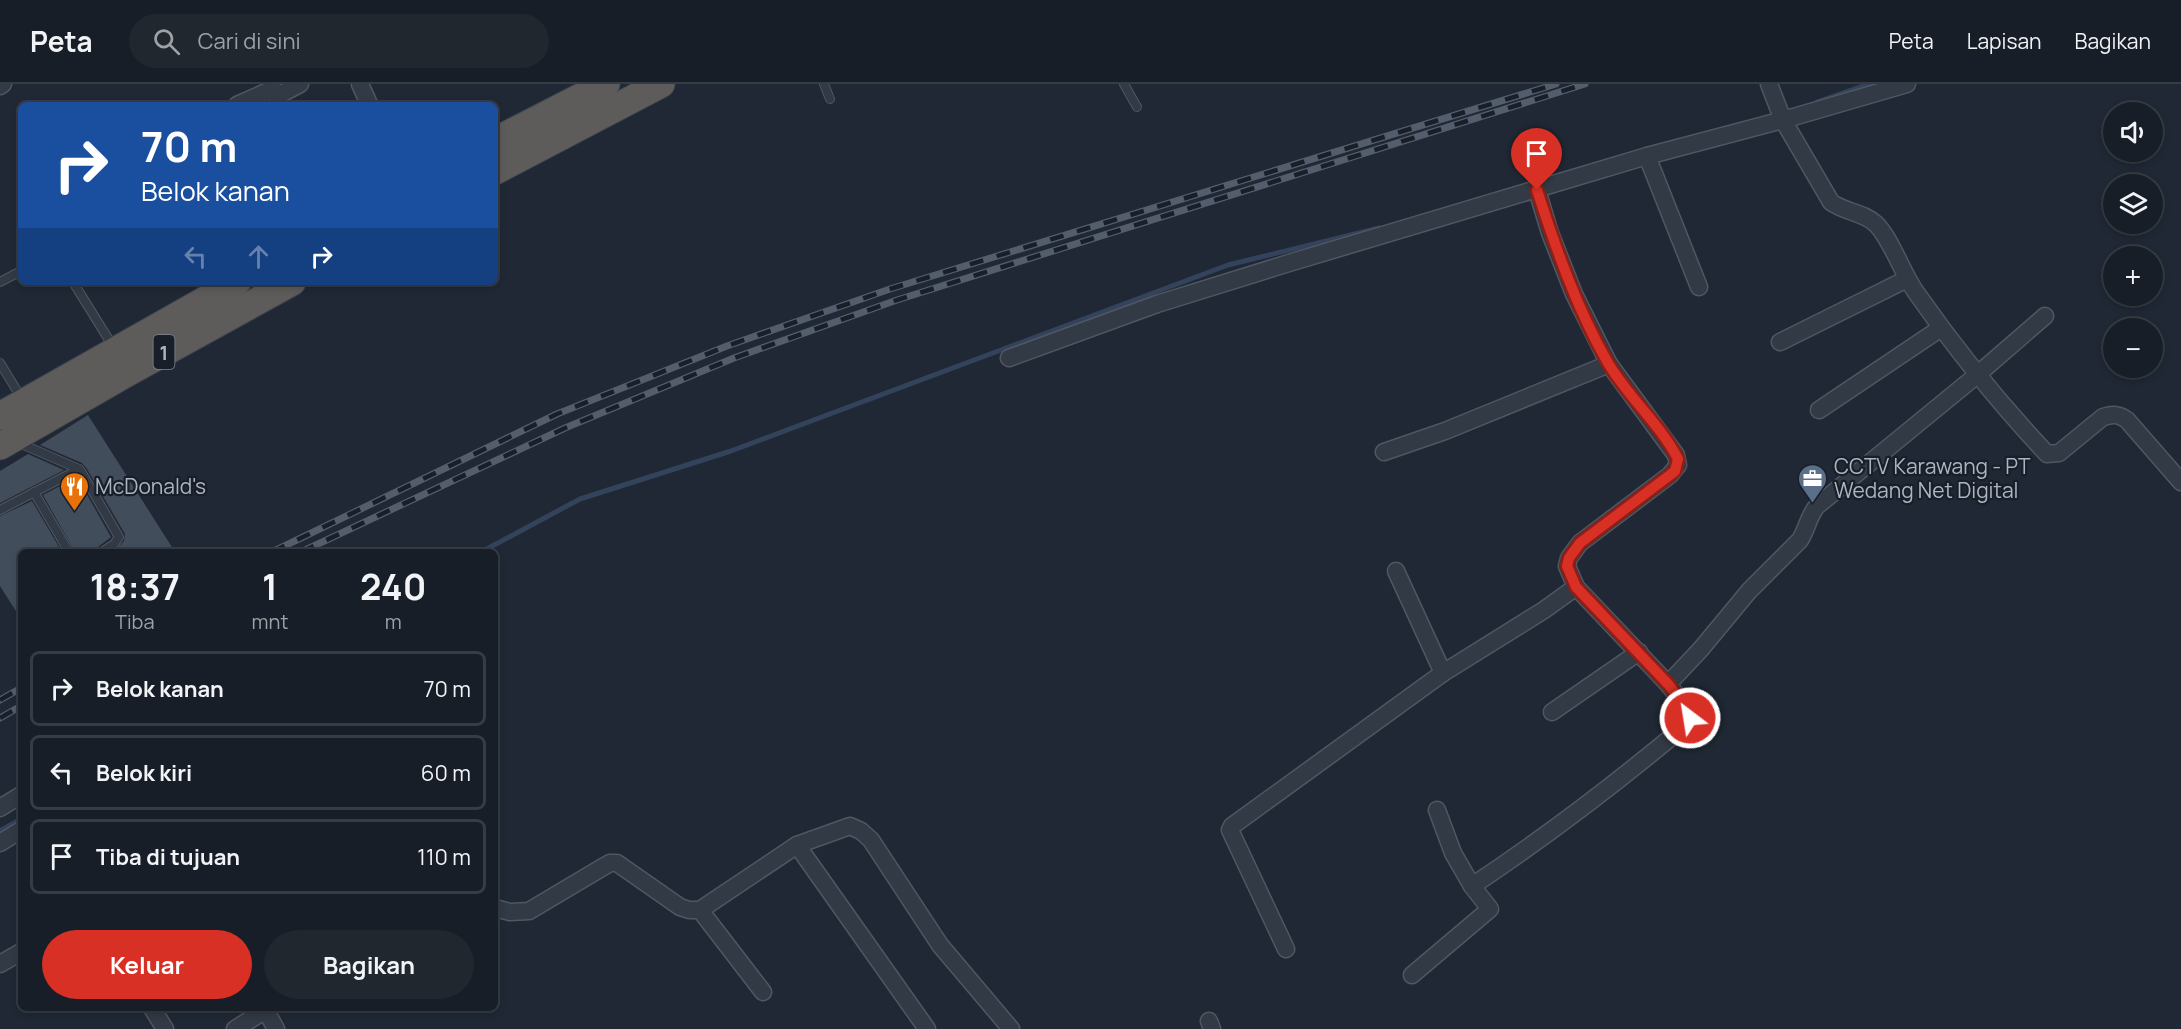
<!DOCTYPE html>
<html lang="id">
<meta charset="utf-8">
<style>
body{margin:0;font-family:Manrope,sans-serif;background:#20272f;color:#f1f3f6;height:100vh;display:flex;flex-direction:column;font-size:22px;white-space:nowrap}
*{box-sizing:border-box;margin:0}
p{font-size:20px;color:#9ea2a7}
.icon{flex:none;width:33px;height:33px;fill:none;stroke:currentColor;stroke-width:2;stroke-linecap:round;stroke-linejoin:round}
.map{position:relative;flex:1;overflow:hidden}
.sheet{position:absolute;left:18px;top:465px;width:480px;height:462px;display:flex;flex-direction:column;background:#171e27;border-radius:9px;box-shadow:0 3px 9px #0003,0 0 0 2px #363c44}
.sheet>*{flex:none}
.banner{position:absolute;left:18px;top:18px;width:480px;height:183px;border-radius:9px;box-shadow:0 3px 9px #0003,0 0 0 2px #363c44;background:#1a4fa0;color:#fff;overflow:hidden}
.controls{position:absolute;left:2103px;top:18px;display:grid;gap:12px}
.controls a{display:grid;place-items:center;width:60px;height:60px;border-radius:50%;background:#171e27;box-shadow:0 3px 9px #0003,0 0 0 2px #363c44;font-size:30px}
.pin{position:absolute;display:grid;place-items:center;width:51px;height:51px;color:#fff;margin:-62px -26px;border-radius:50% 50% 50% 0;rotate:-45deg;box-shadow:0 0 6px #0007}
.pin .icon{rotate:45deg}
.me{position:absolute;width:66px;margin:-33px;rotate:329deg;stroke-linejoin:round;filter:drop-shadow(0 0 4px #0008)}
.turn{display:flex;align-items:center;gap:21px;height:126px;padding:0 24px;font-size:27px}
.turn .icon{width:78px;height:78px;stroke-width:2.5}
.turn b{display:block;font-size:42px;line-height:51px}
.lanes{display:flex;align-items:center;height:57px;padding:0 24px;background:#0003;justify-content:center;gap:30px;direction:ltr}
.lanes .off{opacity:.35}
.eta{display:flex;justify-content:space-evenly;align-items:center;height:102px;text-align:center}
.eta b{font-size:36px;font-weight:700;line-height:42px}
.action{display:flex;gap:12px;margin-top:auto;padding:12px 24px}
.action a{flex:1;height:69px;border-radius:36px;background:#d93025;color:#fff;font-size:24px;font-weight:700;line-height:69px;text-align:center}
.action a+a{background:#20272f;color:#f1f3f6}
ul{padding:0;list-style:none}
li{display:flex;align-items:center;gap:18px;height:75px;margin:0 12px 9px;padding:0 12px;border:3px solid #363c44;border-radius:9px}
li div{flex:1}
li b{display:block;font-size:22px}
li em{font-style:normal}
header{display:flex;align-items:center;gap:36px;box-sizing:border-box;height:84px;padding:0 30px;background:#171e27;border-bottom:2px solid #363c44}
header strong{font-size:28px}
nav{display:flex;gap:33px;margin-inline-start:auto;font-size:21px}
.search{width:420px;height:54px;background:#20272f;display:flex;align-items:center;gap:15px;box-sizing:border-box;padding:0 21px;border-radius:33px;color:#9ea2a7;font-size:22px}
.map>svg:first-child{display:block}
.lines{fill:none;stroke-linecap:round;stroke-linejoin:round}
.stream{stroke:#33435b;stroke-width:5}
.building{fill:#424d5c}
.service-casing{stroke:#505763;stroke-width:10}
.minor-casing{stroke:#505763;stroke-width:19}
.trunk-casing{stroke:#3d444f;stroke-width:29}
.service{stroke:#323a45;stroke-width:8}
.minor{stroke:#323a45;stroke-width:16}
.trunk{stroke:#5d5c5a;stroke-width:27}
.rail-casing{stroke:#545d6c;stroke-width:7}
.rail{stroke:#181f29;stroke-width:4.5;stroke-dasharray:14;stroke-linecap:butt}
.route-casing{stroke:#8d1f18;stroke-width:15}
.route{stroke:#d93025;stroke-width:10}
.labels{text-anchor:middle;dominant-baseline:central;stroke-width:4.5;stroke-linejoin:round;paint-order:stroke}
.shield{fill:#181f29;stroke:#808794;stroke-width:1.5}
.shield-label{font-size:20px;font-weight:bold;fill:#acb4c2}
.poi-label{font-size:21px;fill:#acb4c2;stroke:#181f29;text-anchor:start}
</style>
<header>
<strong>Peta</strong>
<div class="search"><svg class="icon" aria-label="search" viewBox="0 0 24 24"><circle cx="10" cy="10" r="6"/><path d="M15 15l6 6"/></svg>Cari di sini</div>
<nav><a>Peta</a><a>Lapisan</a><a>Bagikan</a></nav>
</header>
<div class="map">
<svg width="2181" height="945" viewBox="0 0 2181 945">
<rect width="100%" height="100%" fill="#1f2834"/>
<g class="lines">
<g class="stream">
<polyline points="1817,18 1869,0"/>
<polyline points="481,468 580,415 731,367 1228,181 1379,144"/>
<polyline points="0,747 21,735"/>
</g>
</g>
<g class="building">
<polygon points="88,331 175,468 113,468 124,457 125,450 87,385 82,379 40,361"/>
<polygon points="28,370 64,386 0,419 0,387"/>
<polygon points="77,393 111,453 98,463 96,468 75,468 43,411"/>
<polygon points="32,417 62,468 21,468 21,535 0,502 0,432"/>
</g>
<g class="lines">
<defs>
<g id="service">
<polyline points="824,0 830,15"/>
<polyline points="1124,0 1137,23"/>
<polyline points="0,198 21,187"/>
<polyline points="73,198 114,264"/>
<polyline points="0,279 22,315"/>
<polyline points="17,358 79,385 82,389 119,453 114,460 102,468"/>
<polyline points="34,408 69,468"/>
<polyline points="0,426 79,385"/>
</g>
<g id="minor">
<polyline points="360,0 369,20"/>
<path d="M1907 0 1783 36 1831 118C1844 128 1863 128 1876 140 1891 155 1902 188 1915 207 1955 264 1999 319 2047 370L2059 369 2103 333C2113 330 2119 330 2127 336L2181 398"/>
<polyline points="0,2 3,0"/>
<polyline points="277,12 300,0"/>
<polyline points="237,21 273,5"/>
<polyline points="1647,72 1699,203"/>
<polyline points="1780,258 1907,195"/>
<polyline points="1009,274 1157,220 1289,179 1647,72 1783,36 1769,0"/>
<polyline points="1819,326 1941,244"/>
<polyline points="1384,368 1445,347 1609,280 1574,210 1550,149 1537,106"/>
<polyline points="1396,487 1443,589"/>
<polyline points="1576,503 1567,482 1569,474 1580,459 1670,391 1678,381 1676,371 1609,280"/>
<path d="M1668 600 1701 565 1749 507 1800 456C1807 445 1809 431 1817 422L1977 291 2045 232"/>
<polyline points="1552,628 1639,568"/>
<polyline points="0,724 21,711"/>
<polyline points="0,759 21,746"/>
<polyline points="797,761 927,945"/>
<polyline points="495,824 510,828 529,827 603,783 610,779 617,779 680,823 689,826 700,826 797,761 850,742 861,747 871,756 940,861 1011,945"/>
<polyline points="700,826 763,908"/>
<path d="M1286 865 1230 746 1232 742 1443 589 1544 526 1576 503 1668 600 1690 628V634L1687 640C1618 698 1547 752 1472 802"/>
<polyline points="0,880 21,868"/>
<polyline points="1412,891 1490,825 1472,802 1453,769 1437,726"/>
<polyline points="152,924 165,945"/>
<polyline points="266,927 276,945"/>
<polyline points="1209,937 1212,945"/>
<polyline points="235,945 269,924"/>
</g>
<g id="trunk">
<polyline points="495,57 606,0"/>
<polyline points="495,87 661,0"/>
<polyline points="0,332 237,198"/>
<polyline points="0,362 127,289 292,198"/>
</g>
</defs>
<use href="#service" class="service-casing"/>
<use href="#minor" class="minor-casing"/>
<use href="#trunk" class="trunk-casing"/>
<use href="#service" class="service"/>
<use href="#minor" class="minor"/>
<use href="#trunk" class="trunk"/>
<defs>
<g id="rail">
<polyline points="272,468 557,330 727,262 890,205 1556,0"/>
<polyline points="301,468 565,344 734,274 897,216 1585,0"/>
<polyline points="0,616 21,604"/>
<polyline points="0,634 21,622"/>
</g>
</defs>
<use href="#rail" class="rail-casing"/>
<use href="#rail" class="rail"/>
</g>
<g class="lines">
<defs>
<path id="route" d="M1537 106C1556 165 1577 225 1608 279 1628 313 1660 340 1678 375L1675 387 1670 391 1580 459 1569 474 1567 482 1576 503 1668 600 1690 628V634"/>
</defs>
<use href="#route" class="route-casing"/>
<use href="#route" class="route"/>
</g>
<defs>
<symbol id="office-pin" viewBox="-11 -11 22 30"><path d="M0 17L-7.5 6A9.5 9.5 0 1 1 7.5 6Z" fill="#5c6f8a" stroke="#181f29"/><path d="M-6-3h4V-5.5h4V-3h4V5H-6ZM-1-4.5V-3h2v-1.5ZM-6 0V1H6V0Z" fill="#fff"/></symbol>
<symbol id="restaurant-pin" viewBox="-11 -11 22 30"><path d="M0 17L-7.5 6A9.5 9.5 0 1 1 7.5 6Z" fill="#e8710a" stroke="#181f29"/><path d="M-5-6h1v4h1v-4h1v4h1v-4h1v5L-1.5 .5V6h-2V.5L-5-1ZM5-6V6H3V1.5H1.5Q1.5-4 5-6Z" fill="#fff"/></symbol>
</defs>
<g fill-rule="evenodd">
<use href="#office-pin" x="1796" y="378" width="33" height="45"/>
<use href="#restaurant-pin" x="58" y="386" width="33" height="45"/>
</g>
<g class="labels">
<rect class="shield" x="153.5" y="251" width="21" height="34" rx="4.5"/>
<g class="shield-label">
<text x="164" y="268">1</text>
</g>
<g class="poi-label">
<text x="1834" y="382">CCTV Karawang - PT<tspan x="1834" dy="24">Wedang Net Digital</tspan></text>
<text x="95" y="402">McDonald's</text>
</g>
</g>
</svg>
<div class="controls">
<a><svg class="icon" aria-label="sound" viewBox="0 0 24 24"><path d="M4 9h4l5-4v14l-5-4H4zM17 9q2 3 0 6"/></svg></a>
<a><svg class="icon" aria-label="layers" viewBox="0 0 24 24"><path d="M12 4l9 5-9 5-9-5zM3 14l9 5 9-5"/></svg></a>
<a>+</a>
<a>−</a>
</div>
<div class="pin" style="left:1537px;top:106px;background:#d93025"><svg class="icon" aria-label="arrive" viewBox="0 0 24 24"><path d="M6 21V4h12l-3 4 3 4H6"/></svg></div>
<svg class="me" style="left:1690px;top:634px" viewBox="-20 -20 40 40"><circle r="17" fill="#d93025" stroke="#fff" stroke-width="3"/><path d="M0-11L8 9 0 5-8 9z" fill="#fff"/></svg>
<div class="banner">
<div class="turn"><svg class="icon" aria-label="right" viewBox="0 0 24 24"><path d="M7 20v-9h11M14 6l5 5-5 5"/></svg><div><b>70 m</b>Belok kanan</div></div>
<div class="lanes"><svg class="icon off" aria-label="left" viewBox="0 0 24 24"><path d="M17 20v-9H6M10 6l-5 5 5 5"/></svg><svg class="icon off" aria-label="ahead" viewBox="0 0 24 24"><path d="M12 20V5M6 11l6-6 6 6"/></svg><svg class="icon" aria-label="right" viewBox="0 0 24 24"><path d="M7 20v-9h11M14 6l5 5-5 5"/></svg></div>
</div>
<section class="sheet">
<div class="eta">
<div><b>18:37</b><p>Tiba</p></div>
<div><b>1</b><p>mnt</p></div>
<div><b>240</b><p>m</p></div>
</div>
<ul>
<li><svg class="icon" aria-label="right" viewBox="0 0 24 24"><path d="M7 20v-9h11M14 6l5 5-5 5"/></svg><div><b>Belok kanan</b></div><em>70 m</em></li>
<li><svg class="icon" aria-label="left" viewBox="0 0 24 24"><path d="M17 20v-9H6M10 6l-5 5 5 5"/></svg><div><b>Belok kiri</b></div><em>60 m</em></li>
<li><svg class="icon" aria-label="arrive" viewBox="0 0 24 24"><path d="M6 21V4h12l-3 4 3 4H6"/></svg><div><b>Tiba di tujuan</b></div><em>110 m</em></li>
</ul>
<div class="action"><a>Keluar</a><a>Bagikan</a></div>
</section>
</div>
